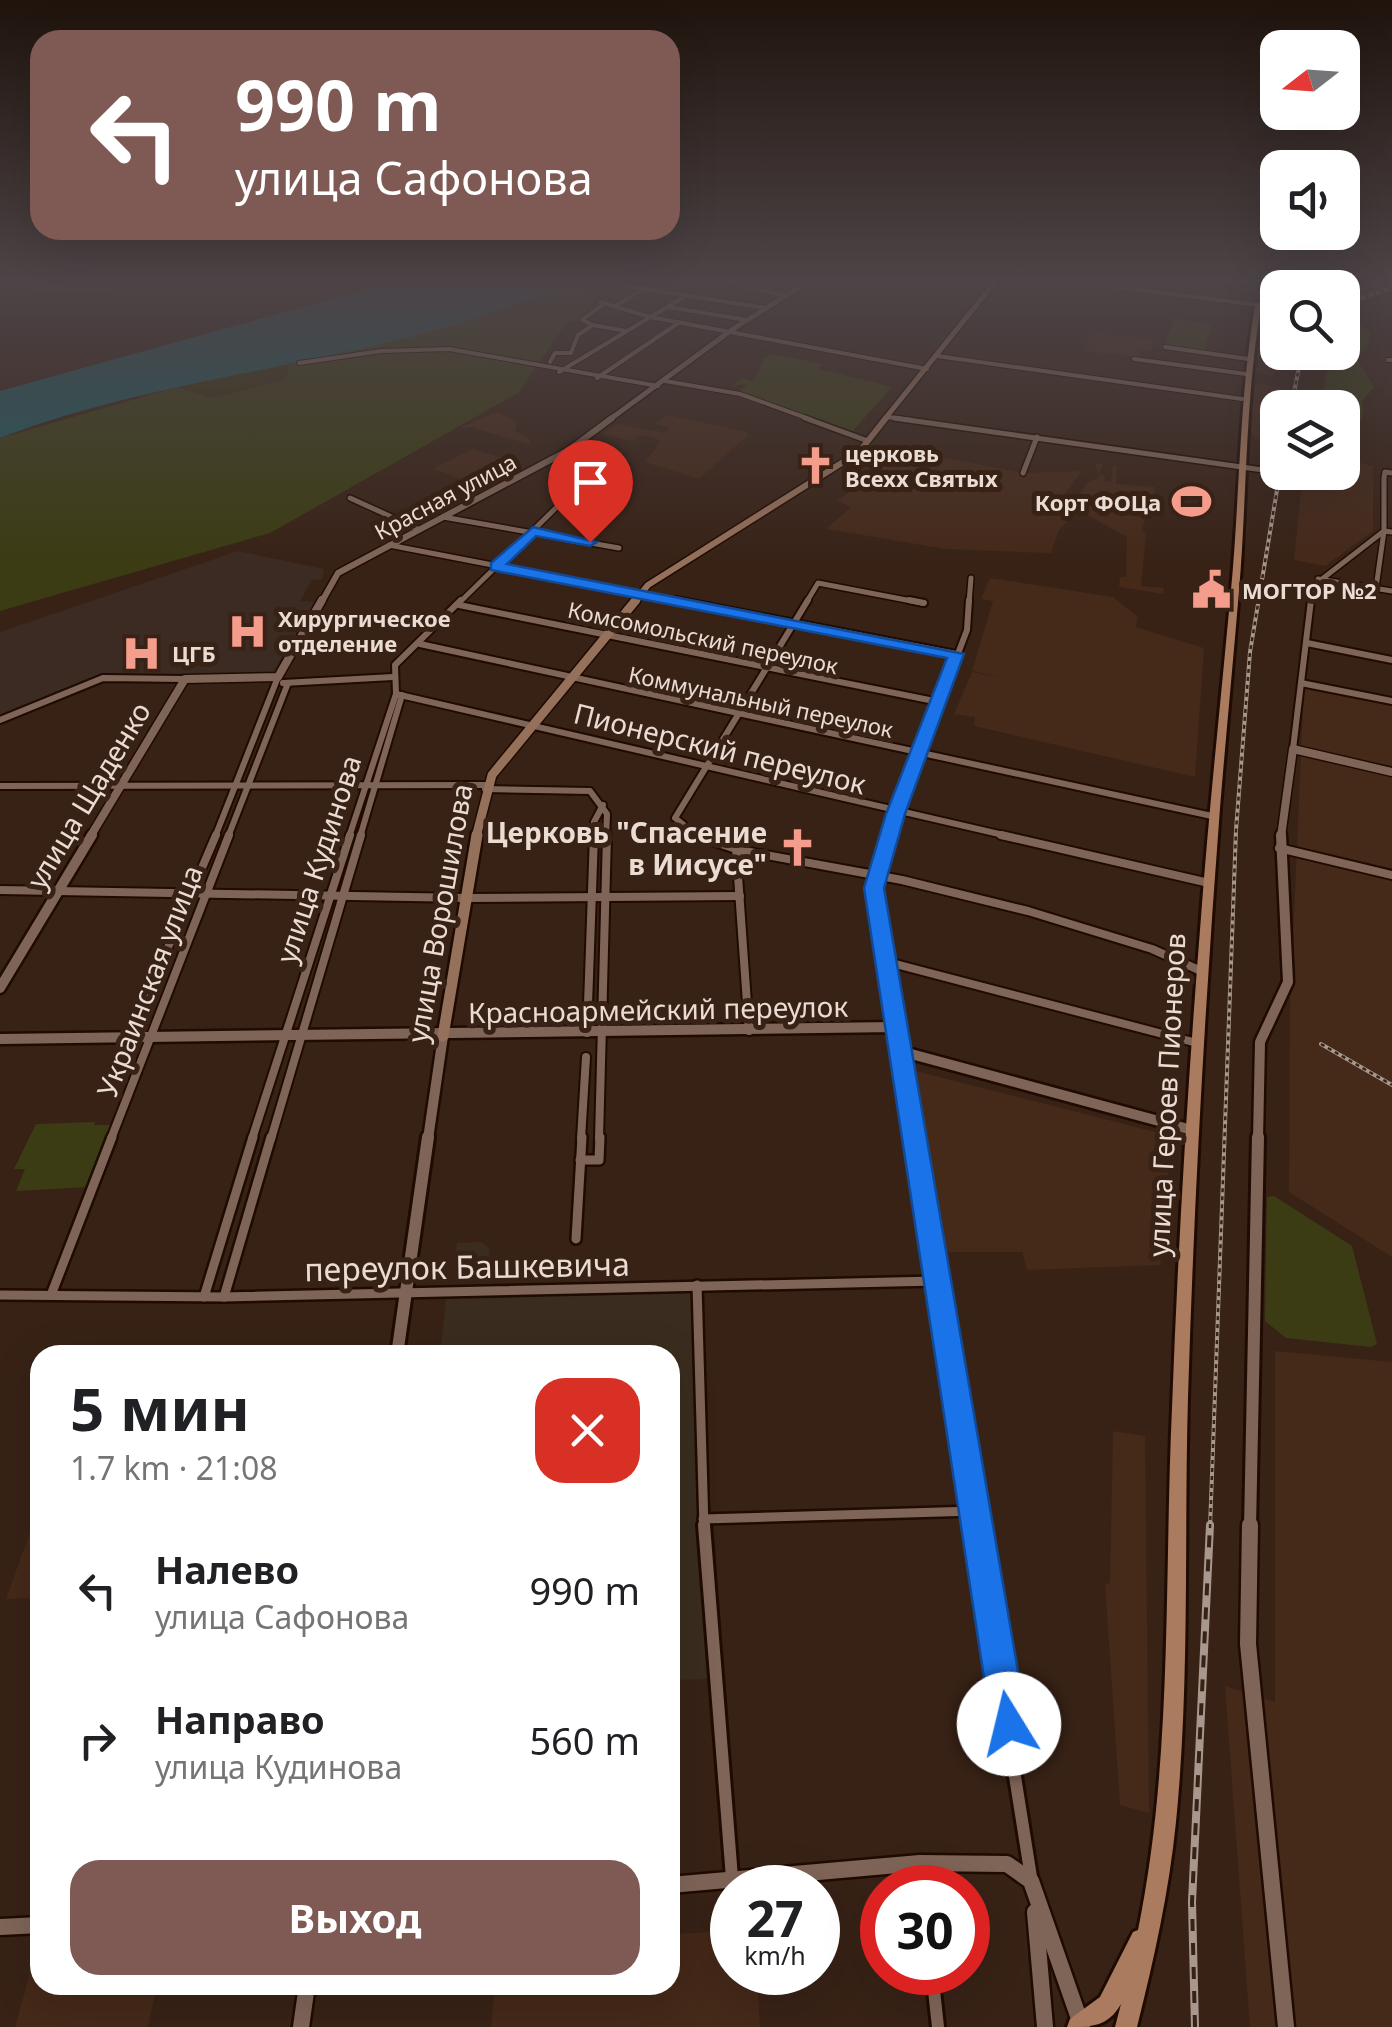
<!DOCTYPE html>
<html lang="ru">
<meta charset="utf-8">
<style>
body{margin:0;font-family:"Noto Sans",sans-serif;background:#f6f6f6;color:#202124;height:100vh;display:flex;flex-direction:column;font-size:38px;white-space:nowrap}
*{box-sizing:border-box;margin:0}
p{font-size:32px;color:#757577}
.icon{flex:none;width:55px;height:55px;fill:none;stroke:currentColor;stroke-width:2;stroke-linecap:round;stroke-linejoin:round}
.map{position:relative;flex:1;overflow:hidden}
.drawer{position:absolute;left:30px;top:1345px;width:650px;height:650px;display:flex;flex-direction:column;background:#fff;border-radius:30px;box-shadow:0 10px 40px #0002}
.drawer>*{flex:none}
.top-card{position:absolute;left:30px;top:30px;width:650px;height:210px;border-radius:30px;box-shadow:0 10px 40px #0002;background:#7f5953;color:#fff;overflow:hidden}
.needle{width:65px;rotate:253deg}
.fabs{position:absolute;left:1260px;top:30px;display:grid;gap:20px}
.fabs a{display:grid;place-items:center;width:100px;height:100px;border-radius:20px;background:#fff;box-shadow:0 10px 40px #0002;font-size:50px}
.speed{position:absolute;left:710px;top:1865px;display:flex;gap:20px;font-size:50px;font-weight:700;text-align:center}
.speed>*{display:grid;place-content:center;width:130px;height:130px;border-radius:50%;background:#fff;box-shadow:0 10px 40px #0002;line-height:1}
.speed small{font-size:25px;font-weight:400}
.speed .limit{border:15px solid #d22;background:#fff;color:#111}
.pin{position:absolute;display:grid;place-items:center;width:85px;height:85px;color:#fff;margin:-102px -42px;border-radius:50% 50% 50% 0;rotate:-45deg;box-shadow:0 0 10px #0007}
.pin .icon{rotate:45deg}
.me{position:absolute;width:110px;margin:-55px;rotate:351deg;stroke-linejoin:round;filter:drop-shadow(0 0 8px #0008)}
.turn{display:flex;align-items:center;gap:35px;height:210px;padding:0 40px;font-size:45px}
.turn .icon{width:130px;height:130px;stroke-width:2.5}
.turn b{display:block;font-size:70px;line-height:85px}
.round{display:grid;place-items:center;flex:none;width:105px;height:105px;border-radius:30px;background:#f6f6f6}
.headline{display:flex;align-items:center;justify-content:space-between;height:170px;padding:0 40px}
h1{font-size:60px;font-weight:700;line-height:75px}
.cta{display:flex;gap:20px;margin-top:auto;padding:20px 40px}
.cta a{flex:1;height:115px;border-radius:30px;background:#7f5953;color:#fff;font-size:40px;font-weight:700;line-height:115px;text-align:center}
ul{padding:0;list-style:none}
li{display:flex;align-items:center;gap:30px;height:150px;padding:0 40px}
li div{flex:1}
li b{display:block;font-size:38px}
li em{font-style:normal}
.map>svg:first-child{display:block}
.commercial{fill:#3a2d1f}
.built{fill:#452919}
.medical{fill:#3c2b22}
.green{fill:#3b3c14}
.sand{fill:#382f0f}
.water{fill:#20585d}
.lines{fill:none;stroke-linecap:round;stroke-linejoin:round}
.minor-far5-casing{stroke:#1f0b02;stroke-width:6}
.minor-far4-casing{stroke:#1f0b02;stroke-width:8}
.minor-far3-casing{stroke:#1f0b02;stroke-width:10}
.minor-far2-casing{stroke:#1f0b02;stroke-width:12}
.minor-far1-casing{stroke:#1f0b02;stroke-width:14}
.minor-casing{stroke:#1f0b02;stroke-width:18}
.tertiary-far5-casing{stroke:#1f0b02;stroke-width:8}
.tertiary-far4-casing{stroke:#1f0b02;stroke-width:9}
.tertiary-far3-casing{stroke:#1f0b02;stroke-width:11}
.tertiary-far2-casing{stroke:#1f0b02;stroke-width:15}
.tertiary-far1-casing{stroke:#1f0b02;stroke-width:18}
.tertiary-casing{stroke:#1f0b02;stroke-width:21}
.secondary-far3-casing{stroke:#1f0b02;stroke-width:8}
.secondary-far2-casing{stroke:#1f0b02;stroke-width:9}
.secondary-far1-casing{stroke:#1f0b02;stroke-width:12}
.secondary-casing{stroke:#1f0b02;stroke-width:16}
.primary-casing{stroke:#1f0b02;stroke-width:6}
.trunk-casing{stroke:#1f0b02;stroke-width:5}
.minor-far5{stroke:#7f6558;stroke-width:4}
.minor-far4{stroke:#7f6558;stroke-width:5}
.minor-far3{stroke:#7f6558;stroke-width:6}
.minor-far2{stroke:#7f6558;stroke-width:8}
.minor-far1{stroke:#7f6558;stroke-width:9}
.minor{stroke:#7f6558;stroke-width:12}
.tertiary-far5{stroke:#7f6558;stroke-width:5}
.tertiary-far4{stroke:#7f6558;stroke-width:6}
.tertiary-far3{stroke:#7f6558;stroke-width:8}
.tertiary-far2{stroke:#7f6558;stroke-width:10}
.tertiary-far1{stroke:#7f6558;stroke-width:12}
.tertiary{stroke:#7f6558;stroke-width:16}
.secondary-far3{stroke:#95705b;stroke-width:5}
.secondary-far2{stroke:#95705b;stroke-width:6}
.secondary-far1{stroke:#95705b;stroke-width:9}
.secondary{stroke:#95705b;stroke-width:11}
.primary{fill:#ab7b5f;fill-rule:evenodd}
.trunk{fill:#ba8261;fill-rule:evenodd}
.rail-far1-casing{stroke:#a8978d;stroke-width:4}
.rail-casing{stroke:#a8978d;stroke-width:8}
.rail-far1{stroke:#382216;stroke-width:2.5;stroke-dasharray:4;stroke-linecap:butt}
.rail{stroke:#382216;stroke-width:4;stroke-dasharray:12;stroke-linecap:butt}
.route{fill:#1a73e8;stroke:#114b97;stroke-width:2.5}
.labels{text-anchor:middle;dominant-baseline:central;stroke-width:10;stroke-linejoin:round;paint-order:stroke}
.far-poi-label{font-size:22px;font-weight:bold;fill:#eadbd3;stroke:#382216;text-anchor:start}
.far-street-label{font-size:22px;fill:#eadbd3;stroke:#382216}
.street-label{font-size:28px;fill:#eadbd3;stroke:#382216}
.poi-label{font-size:28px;font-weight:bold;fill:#eadbd3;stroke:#382216;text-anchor:end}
.near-street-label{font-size:32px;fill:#eadbd3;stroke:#382216}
</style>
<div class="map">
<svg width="1392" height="2027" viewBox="0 0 1392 2027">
<rect width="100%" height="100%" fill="#382216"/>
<g class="commercial">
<polygon points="481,1242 490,1249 486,1275 453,1277 457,1243"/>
<polygon points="697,1285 708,1679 670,1680 670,1355 440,1355 447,1291"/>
</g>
<g class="built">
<polygon points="1277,297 1275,371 1273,376 1257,373 1265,337 1263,310"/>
<polygon points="1092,332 1155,340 1151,351 1141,350 1138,357 1082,351"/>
<polygon points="1256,382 1285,390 1278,408 1277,437 1268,441 1255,439 1249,428"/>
<polygon points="497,412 517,421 515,431 529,438 531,445 471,427 458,428"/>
<polygon points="668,415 743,431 749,434 699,479 645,462 661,442 654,437 641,435 633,441 602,434 617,424 665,433 670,427 654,424"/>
<polygon points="472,449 505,459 465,480 433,469"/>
<polygon points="898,449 1023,473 1081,471 1055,509 1071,517 1059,530 1051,553 946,549 826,529 851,507 837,501 900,454"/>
<polygon points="1343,458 1373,466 1373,531 1325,566 1294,560 1303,473 1342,472"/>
<polygon points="1095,463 1103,464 1099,474 1105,476 1104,481 1111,482 1113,465 1117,466 1116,484 1155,487 1154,506 1125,501 1148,508 1142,529 1146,534 1141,586 1164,588 1163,594 1119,587 1120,577 1126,577 1127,537 1080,511 1078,500 1086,483 1099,478"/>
<polygon points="990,578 1113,597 1138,617 1136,627 1204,648 1195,777 974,726 975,717 954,714 972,672 1004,678 972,671 993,601 981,599"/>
<polygon points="1304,686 1392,704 1392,1257 1289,1192 1290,1009"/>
<polygon points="916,1071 1171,1136 1166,1197 1155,1194 1153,1203 1161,1265 1027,1270 1022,1252 946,1252"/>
<polygon points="1275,1351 1392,1362 1392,2027 1250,2027 1225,1686 1275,1702"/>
<polygon points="1113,1431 1145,1436 1149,1813 1120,1805 1105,1584 1110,1583"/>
<polygon points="40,1504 40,1598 6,1599"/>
<polygon points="732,1931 732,1972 757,1973 760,2027 491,2027 495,1985 670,1985 670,1934"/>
<polygon points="40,1972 40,1985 157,1985 148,2027 15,2027 30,1973"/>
</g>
<polygon class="medical" points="238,551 324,569 322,579 312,580 300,601 315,602 271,675 105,675 0,717 0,632"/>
<g class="green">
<polygon points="29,278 158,278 134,279 128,287 93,292 53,289 25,297"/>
<polygon points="578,278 597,278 587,293 597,294 578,322 567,322 518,393 270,533 0,611 0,438 177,387 213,398 285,379 290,362 393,341"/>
<polygon points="1174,319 1212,324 1204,350 1164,345"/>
<polygon points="1343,325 1364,326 1370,333 1369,343 1356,357 1374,387 1363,400 1362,419 1358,422 1343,418 1342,408 1319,407 1331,353 1342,352"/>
<polygon points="772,354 822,364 819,369 892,387 850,434 739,392 747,384 731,386 742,378 753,381 764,359"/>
<polygon points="95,1122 94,1125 112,1125 88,1187 16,1191 25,1169 14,1169 36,1124"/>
<polygon points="1274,1196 1352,1246 1377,1344 1371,1347 1286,1338 1265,1321 1267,1197"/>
</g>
<polygon class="sand" points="290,362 286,378 213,398 177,387"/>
<path class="water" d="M407 278H578C397 365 187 366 0 438V391Z"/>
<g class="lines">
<defs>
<g id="minor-far5">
<polyline points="710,278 787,296"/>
<polyline points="1089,278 1101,285 1258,305"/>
<polyline points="1277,278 1300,282"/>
<polyline points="613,284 766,308"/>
<polyline points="753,286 770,278"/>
<polyline points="600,302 650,317 927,369"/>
<polyline points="615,306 646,288"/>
<polyline points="668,307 747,320"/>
<polyline points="593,325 626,331"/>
<polyline points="1165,347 1248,359"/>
<polyline points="937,356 1242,399"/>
<polyline points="1134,359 1246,374"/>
<polyline points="1388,360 1392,360"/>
<polyline points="550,362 555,353 571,353 578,335 593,325 582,320 605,303"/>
<polyline points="299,363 381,351 449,349 658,386"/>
<polyline points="559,372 687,295"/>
<polyline points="597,378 680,322"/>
<polyline points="665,381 740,394 812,420"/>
<polyline points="887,417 912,420"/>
</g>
<g id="minor-far4">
<polyline points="805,418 868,441"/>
<polyline points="894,418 1278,472"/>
<polyline points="1023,473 1037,437"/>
<polyline points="350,498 418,529"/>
<polyline points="443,517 619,548"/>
<polyline points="389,545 689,603"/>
<polyline points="1318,579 1392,591"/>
<polyline points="1376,588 1384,531 1392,532"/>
<polyline points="459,603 568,496"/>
<polyline points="806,603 818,583 922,603"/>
<polyline points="969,603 971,578"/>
<polyline points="1311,603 1313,586 1384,531 1384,478 1385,472 1392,473"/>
</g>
<g id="minor-far3">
<polyline points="676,600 956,654"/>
<polyline points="909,600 924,603"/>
<polyline points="459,605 939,702"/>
<polyline points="1307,643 1392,660"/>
<polyline points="420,644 1212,816"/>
<polyline points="283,683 393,677"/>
<polyline points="1301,683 1392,701"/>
<polyline points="396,694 1012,837"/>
<polyline points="0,720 103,678 185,679"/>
<polyline points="1293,749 1311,600"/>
<polyline points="0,786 487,785"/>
<polyline points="485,789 590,791 607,814 606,837"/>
<polyline points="215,837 278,677"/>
<polyline points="228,837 288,683"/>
<polyline points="349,837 396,694 395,665 461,600"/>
<polyline points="360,837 402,695"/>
<polyline points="593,837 594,822 603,805"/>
<polyline points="699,837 675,818 808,600"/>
<polyline points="888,837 967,630 969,600"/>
</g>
<g id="minor-far2">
<polyline points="694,835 739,850 902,880 1028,911 1152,949 1201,971"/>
<polyline points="889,835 874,888 896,1027"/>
<polyline points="1001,835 1209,883"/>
<polyline points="736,848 749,1031"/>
<polyline points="1279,848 1392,875"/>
<polyline points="0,890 466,898 740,896"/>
<polyline points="884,961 1197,1043"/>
<polyline points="587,1033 594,835"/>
<polyline points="130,1036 216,835"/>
<polyline points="900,1051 914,1139"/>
<polyline points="111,1139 229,835"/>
<polyline points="252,1139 350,835"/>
<polyline points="271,1139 361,835"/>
<polyline points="581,1139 586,1057"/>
<polyline points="599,1139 607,835"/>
</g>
<g id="minor-far1">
<polyline points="914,1137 976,1528"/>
<polyline points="580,1160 599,1160 600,1137"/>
<polyline points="576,1239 582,1137"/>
<polyline points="697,1285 704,1528"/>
<polyline points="0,1295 224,1297 936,1281"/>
<polyline points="51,1295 112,1137"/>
<polyline points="204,1297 253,1137"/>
<polyline points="224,1297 271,1137"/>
<polyline points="703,1519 975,1511"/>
</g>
<g id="minor">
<polyline points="704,1525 732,1878"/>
<polyline points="975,1525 1031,1877"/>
<polyline points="920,1863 922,1888"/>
<polyline points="932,1972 938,2027"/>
</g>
<polyline id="tertiary-far5" points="609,420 733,329 814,278"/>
<polyline id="tertiary-far4" points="321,603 338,573 569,450 612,418"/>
<g id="tertiary-far3">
<polyline points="90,837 185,679 278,677 322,600"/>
<polyline points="1281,837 1293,749 1392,772"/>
</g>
<g id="tertiary-far2">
<polyline points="0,988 92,835"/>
<polyline points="0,1039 896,1027 900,1051 1192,1130"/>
<polyline points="428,1139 443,1036"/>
<polyline points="1258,1139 1260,1042 1288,982 1281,835"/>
</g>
<g id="tertiary-far1">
<polyline points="397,1355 428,1137"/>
<polyline points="1250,1528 1258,1137"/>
</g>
<g id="tertiary">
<polyline points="1250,1525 1248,1644 1286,2027"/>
<polyline points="670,1885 920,1863 1007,1864 1031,1881 1082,2027"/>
<polyline points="1035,1912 1045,2027"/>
<polyline points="0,1927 40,1925"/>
<polyline points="301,2027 307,1985"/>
</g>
<polyline id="secondary-far3" points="884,420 998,278"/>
<polyline id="secondary-far2" points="633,603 648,585 859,452 886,418"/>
<polyline id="secondary-far1" points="476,837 492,775 636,600"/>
<polyline id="secondary" points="443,1036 477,835"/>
<g id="primary">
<polygon points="1315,278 1322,278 1291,288 1288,286"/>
<path d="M1278 290V294L1261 306C1245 400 1247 496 1239 591 1233 663 1226 735 1220 808 1205 1004 1194 1200 1188 1397 1184 1539 1190 1681 1176 1822 1169 1892 1154 1959 1137 2027H1115L1121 2004C1108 2027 1091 2027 1067 2027L1070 2019 1100 1997 1133 1932 1138 1930C1173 1759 1164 1582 1172 1408 1178 1244 1188 1080 1201 917 1209 808 1221 699 1231 590 1240 495 1239 400 1255 305Z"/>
</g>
<polygon id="trunk" points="1310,278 1318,278 1300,284 1297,282"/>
</defs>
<use href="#minor-far5" class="minor-far5-casing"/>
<use href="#minor-far4" class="minor-far4-casing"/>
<use href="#minor-far3" class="minor-far3-casing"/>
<use href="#minor-far2" class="minor-far2-casing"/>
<use href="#minor-far1" class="minor-far1-casing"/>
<use href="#minor" class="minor-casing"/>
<use href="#tertiary-far5" class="tertiary-far5-casing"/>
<use href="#tertiary-far4" class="tertiary-far4-casing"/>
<use href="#tertiary-far3" class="tertiary-far3-casing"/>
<use href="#tertiary-far2" class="tertiary-far2-casing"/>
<use href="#tertiary-far1" class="tertiary-far1-casing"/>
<use href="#tertiary" class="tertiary-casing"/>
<use href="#secondary-far3" class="secondary-far3-casing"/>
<use href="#secondary-far2" class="secondary-far2-casing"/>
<use href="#secondary-far1" class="secondary-far1-casing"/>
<use href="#secondary" class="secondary-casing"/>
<use href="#primary" class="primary-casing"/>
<use href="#trunk" class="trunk-casing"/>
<use href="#minor-far5" class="minor-far5"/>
<use href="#minor-far4" class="minor-far4"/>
<use href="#minor-far3" class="minor-far3"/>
<use href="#minor-far2" class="minor-far2"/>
<use href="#minor-far1" class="minor-far1"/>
<use href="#minor" class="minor"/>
<use href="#tertiary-far5" class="tertiary-far5"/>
<use href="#tertiary-far4" class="tertiary-far4"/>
<use href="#tertiary-far3" class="tertiary-far3"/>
<use href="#tertiary-far2" class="tertiary-far2"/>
<use href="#tertiary-far1" class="tertiary-far1"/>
<use href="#tertiary" class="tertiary"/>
<use href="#secondary-far3" class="secondary-far3"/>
<use href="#secondary-far2" class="secondary-far2"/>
<use href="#secondary-far1" class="secondary-far1"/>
<use href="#secondary" class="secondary"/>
<use href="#primary" class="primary"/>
<use href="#trunk" class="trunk"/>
<defs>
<g id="rail-far1">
<polyline points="1342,304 1392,288"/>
<polyline points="1291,408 1302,352"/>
<polyline points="1321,1044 1392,1085"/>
<polyline points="1210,1528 1236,830 1250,652 1280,472"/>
</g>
<polyline id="rail" points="1195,2027 1192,1902 1210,1525"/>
</defs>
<use href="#rail-far1" class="rail-far1-casing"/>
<use href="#rail" class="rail-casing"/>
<use href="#rail-far1" class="rail-far1"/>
<use href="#rail" class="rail"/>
</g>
<linearGradient id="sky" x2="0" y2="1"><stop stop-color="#1f130c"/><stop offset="0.5" stop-color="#4d4447"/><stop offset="1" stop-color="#4d4447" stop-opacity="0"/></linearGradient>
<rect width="1392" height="561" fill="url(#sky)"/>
<polygon class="route" points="533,527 597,542 590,546 536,536 507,564 964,654 905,814 884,888 1027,1724 1022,1736 1009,1742 997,1736 991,1724 864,888 886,814 947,658 491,570 491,563"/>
<defs>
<symbol id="church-bare" viewBox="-9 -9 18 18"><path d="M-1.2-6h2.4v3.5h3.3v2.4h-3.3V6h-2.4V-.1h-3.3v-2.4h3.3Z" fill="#f49d8c" stroke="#382216" stroke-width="2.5" paint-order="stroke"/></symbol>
<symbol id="stadium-bare" viewBox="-9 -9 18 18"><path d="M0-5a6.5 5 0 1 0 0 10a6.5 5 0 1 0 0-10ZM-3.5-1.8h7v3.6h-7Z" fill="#f49d8c" stroke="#382216" stroke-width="2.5" paint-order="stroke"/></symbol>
<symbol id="civic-bare" viewBox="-9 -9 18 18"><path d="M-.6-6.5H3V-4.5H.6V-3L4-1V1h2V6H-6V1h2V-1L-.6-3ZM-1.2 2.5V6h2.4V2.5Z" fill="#f49d8c" stroke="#382216" stroke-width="2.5" paint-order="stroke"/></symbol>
<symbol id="hospital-bare" viewBox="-9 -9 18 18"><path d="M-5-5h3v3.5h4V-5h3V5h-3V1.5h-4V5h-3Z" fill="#f49d8c" stroke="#382216" stroke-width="2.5" paint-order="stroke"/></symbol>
</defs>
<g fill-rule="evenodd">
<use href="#church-bare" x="788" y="438" width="55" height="55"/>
<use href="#stadium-bare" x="1164" y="474" width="55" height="55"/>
<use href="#civic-bare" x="1184" y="562" width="55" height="55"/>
<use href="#hospital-bare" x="220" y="604" width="55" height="55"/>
<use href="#hospital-bare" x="114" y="626" width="55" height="55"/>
<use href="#church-bare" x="770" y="820" width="55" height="55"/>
</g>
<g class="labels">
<g class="far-poi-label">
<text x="845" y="453">церковь<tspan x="845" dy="25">Всехх Святых</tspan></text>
<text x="1161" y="502" text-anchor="end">Корт ФОЦа</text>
<text x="1242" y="590">МОГТОР №2</text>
<text x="278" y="618">Хирургическое<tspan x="278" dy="25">отделение</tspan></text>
<text x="172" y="653">ЦГБ</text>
</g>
<g class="far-street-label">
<text transform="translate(445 496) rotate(-28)">Красная улица</text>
<text transform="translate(703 637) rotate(12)">Комсомольский переулок</text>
<text transform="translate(761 701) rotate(12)">Коммунальный переулок</text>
</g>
<g class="street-label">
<text transform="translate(720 748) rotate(14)">Пионерский переулок</text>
<text transform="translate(88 795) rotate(-59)">улица Щаденко</text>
<text transform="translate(318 859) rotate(-72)">улица Кудинова</text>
<text transform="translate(439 913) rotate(-80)">улица Ворошилова</text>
<text transform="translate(149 981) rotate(-69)">Украинская улица</text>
<text transform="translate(658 1009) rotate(-1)">Красноармейский переулок</text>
<text transform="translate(1166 1095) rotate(-87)">улица Героев Пионеров</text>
</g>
<g class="poi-label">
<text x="767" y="832">Церковь "Спасение<tspan x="767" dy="32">в Иисусе"</tspan></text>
</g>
<g class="near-street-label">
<text transform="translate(467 1266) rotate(-1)">переулок Башкевича</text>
</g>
</g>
</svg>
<div class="fabs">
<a><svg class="needle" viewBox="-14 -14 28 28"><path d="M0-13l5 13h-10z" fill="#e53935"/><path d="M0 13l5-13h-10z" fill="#757577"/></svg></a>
<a><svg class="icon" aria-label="sound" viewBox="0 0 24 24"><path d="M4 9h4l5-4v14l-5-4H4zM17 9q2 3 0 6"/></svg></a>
<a><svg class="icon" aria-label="search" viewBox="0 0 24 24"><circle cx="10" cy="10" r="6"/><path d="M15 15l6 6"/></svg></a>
<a><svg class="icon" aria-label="layers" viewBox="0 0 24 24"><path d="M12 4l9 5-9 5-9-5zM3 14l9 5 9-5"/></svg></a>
</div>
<div class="speed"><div>27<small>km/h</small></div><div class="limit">30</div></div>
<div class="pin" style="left:590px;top:542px;background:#d93025"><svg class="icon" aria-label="arrive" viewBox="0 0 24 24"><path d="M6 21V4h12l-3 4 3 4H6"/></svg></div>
<svg class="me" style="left:1009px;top:1724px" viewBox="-20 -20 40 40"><circle r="19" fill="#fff"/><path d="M0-13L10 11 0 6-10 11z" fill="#1a73e8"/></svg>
<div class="top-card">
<div class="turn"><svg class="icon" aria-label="left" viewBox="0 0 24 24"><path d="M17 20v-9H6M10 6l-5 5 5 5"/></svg><div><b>990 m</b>улица Сафонова</div></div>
</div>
<section class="drawer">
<div class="headline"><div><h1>5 мин</h1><p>1.7 km · 21:08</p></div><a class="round" style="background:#d93025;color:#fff"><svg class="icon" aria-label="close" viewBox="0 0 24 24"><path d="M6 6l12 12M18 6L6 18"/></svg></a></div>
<ul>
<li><svg class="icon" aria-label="left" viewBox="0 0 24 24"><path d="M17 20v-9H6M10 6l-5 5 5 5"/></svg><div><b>Налево</b><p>улица Сафонова</p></div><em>990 m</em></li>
<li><svg class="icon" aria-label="right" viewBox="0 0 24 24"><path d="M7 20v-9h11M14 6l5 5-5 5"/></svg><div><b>Направо</b><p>улица Кудинова</p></div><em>560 m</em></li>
</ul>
<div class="cta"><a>Выход</a></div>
</section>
</div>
